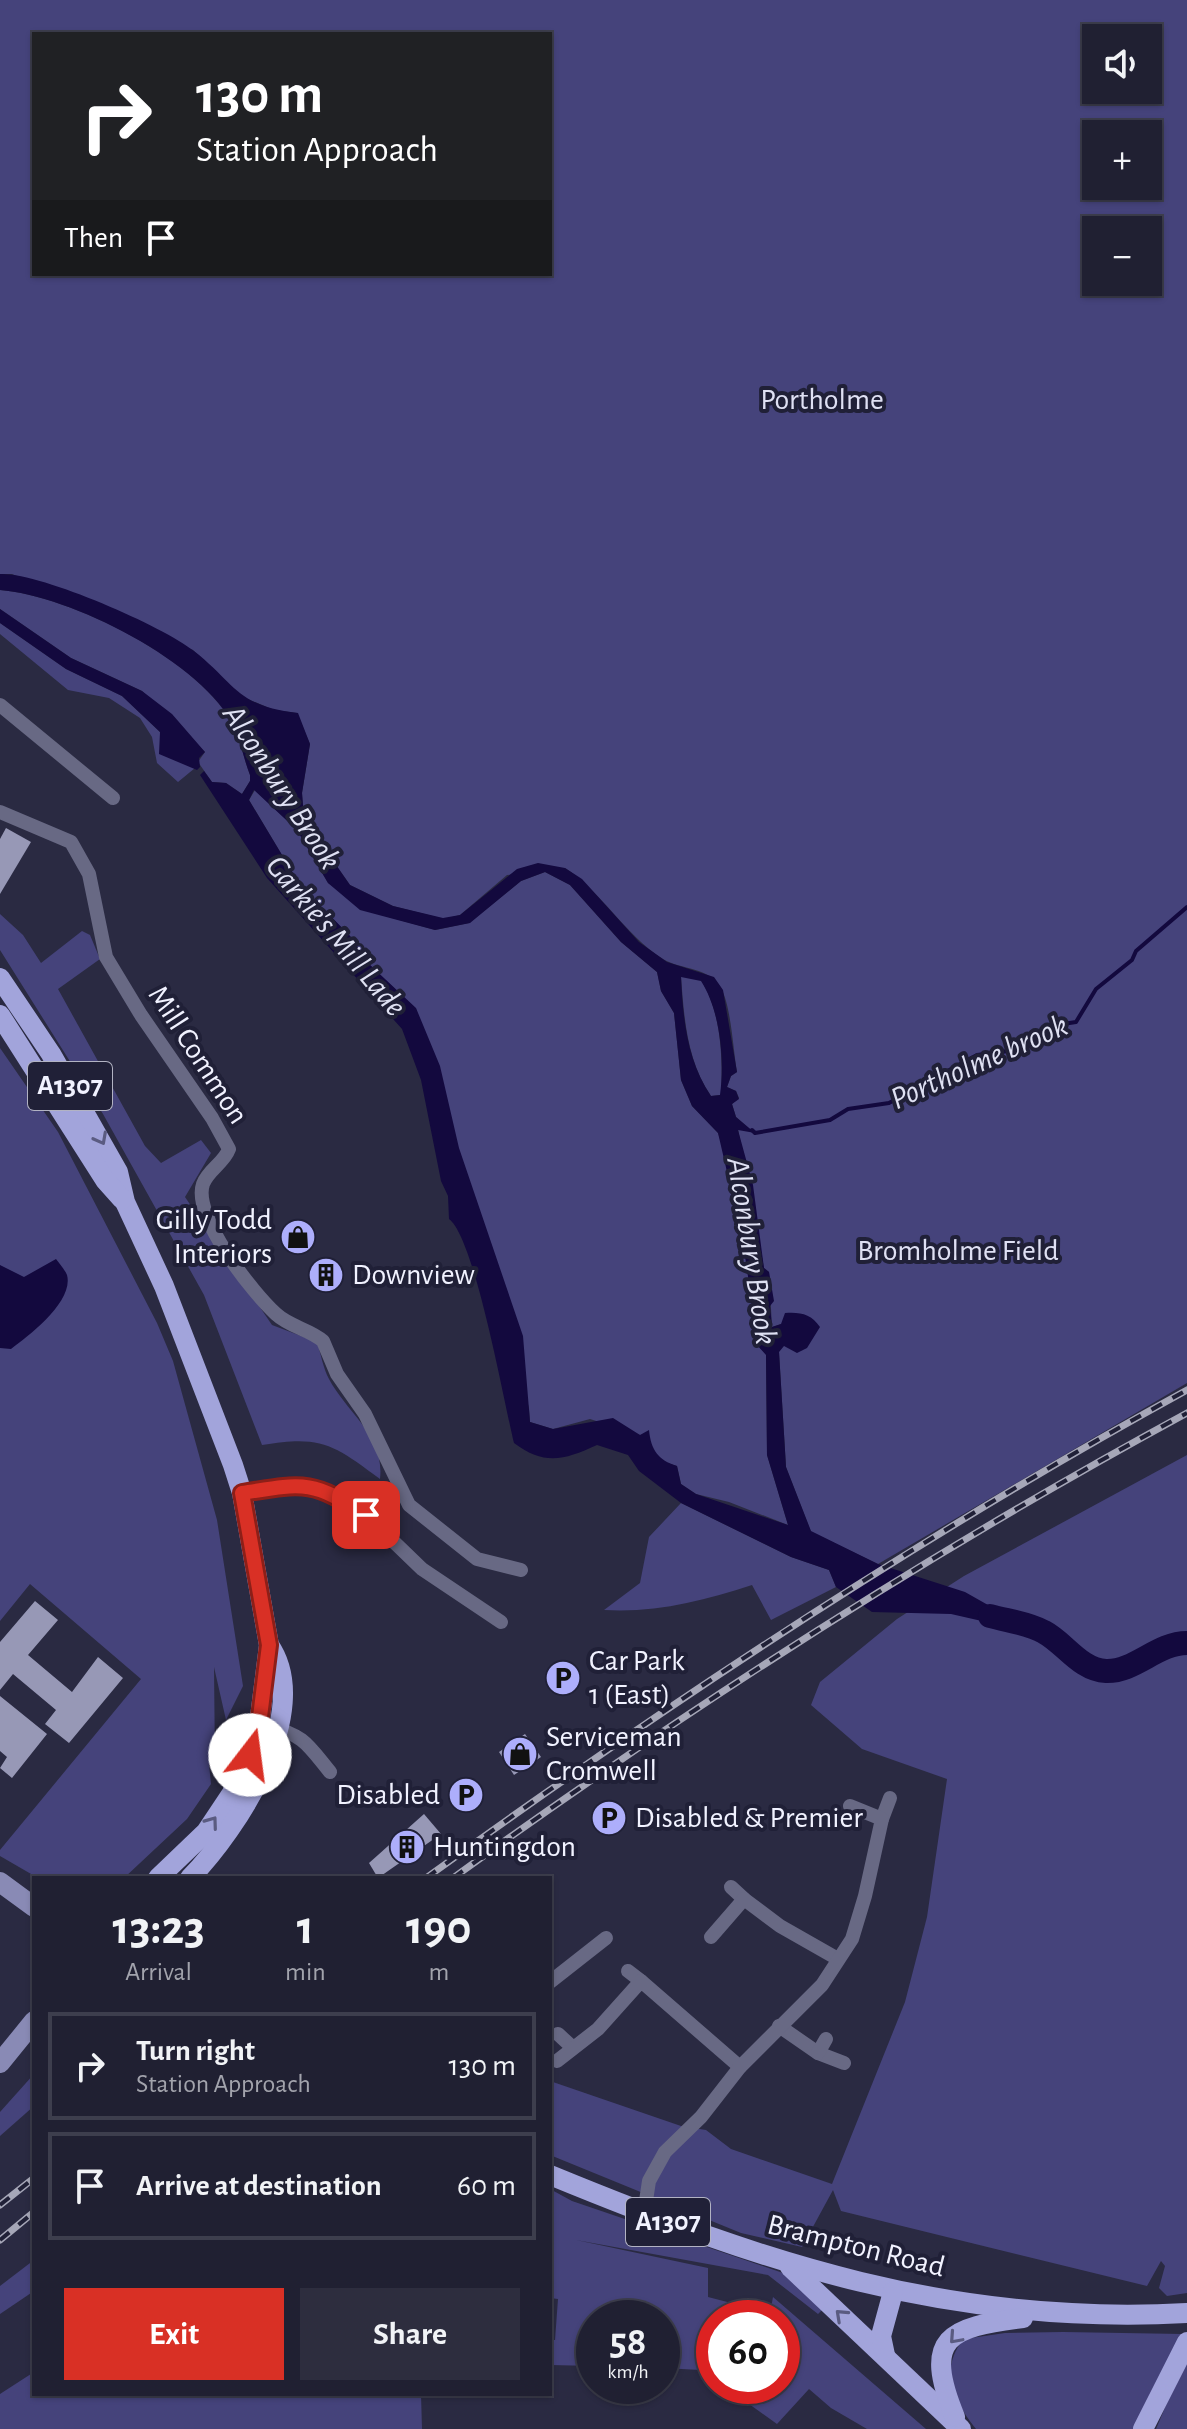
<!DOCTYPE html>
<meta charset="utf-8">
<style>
body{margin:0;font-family:"Alegreya Sans",sans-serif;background:#2d2d3e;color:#f1f3f6;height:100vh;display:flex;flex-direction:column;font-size:30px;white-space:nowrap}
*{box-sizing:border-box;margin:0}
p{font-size:26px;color:#a2a3ac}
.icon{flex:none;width:44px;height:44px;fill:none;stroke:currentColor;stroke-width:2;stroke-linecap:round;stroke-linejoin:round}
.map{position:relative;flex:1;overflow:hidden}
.sheet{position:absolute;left:32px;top:1876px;width:520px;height:520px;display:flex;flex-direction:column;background:#202032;border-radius:0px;box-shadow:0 2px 6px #0004,0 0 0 2px #3d3e4d}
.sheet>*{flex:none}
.banner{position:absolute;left:32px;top:32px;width:520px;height:244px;border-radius:0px;box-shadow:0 2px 6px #0004,0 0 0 2px #3d3e4d;background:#202124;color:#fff;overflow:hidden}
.tools{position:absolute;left:1082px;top:24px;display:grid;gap:16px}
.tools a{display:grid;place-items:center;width:80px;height:80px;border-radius:0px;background:#202032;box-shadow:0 2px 6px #0004,0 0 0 2px #3d3e4d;font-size:40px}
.speed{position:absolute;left:576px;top:2300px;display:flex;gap:16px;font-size:40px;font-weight:700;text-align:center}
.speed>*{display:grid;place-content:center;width:104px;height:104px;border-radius:50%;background:#202032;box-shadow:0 2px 6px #0004,0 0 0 2px #3d3e4d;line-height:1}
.speed small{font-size:20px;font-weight:400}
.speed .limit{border:12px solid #d22;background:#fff;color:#111}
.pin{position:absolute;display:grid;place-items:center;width:68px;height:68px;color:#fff;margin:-34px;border-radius:16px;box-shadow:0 4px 12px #0006}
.me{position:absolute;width:88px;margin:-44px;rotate:15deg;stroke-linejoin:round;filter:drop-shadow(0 0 6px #0008)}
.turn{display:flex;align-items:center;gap:28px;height:168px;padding:0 32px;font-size:36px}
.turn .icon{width:104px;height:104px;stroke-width:2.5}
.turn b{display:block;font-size:56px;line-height:68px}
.then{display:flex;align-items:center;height:76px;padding:0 32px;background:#0003;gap:16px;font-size:30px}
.eta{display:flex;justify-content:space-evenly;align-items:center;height:136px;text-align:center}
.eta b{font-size:48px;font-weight:700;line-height:56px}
.cta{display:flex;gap:16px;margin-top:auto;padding:16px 32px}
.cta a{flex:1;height:92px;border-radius:0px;background:#d93025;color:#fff;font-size:32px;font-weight:700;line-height:92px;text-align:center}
.cta a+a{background:#2d2d3e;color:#f1f3f6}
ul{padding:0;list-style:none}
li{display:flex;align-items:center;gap:24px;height:108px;margin:0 16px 12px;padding:0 16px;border:4px solid #3d3e4d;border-radius:0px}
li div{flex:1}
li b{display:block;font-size:30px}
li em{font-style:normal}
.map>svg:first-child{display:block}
.green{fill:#45437b;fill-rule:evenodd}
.water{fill:#13093e;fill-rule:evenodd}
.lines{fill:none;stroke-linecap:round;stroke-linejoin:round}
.stream{stroke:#13093e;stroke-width:4}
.river{stroke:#13093e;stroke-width:24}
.building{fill:#9798b6}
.street{stroke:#686984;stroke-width:14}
.secondary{stroke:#898ab5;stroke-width:20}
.primary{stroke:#a2a4db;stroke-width:20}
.rail-casing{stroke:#a6a7b8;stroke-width:7}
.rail{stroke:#202037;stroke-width:4;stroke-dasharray:12;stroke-linecap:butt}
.oneway{stroke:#5a5b81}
.route-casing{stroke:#8d1f18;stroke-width:20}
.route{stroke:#d93025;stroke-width:14}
.labels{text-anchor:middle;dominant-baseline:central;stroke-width:8;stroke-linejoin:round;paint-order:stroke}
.shield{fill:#202037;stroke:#b2b3c3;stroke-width:2}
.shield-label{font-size:28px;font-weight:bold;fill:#f1f2ff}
.park-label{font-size:30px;fill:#dfe0f3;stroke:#202037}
.street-label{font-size:30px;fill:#f1f2ff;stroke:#202037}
.poi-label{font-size:30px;fill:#f1f2ff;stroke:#202037;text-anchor:start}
.water-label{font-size:32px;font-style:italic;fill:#dfe1f3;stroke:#202037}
</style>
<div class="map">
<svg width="1187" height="2429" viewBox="0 0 1187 2429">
<rect width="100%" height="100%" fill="#2a2a42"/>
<g class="green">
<path d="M0 0H1187V1383L878 1564 811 1532 786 1467 779 1352 781 1324 772 1327 769 1272 764 1268 738 1129 753 1132 736 1117 732 1104 739 1098 736 1091 727 1087 731 1076 737 1072C733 1049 731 1006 721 988 710 967 681 970 663 959 624 934 603 893 565 868L507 875 460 915 444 919 393 906 350 885 304 819 302 793 310 744 297 713 274 710 236 694 193 650 12 574H0ZM34 34H550V274H34ZM1096 38H1148V90H1096ZM1096 134H1148V186H1096ZM1096 230H1148V282H1096Z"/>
<path d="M0 590C69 595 204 662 234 727 241 742 244 760 250 775V781L242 794 226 783 212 782 198 762 205 752 142 691 71 658 0 609Z"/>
<polygon points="0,623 66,669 122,696 160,732 181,761 195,768 178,782 157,763 152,737 140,718 109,698 68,690 0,634"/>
<polygon points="255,790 297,830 328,883 371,912 435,930 469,923 521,881 545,872 570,885 621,942 657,972 661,991 674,1013 681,1080 692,1106 718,1133 744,1211 740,1220 758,1346 766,1354 767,1455 788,1525 729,1502 696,1494 681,1484 677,1466 661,1461 640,1435 590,1419 553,1429 530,1422 529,1408 416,1009 370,965 350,936 300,885 249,800"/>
<path d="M0 914 23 935 41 963 82 931 90 935 100 959 58 989 145 1146 161 1163 201 1140 211 1153 185 1197 272 1325 317 1342C321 1354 323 1368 329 1379 347 1413 385 1436 380 1479 333 1444 321 1435 262 1445L204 1295 103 1114 0 950Z"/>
<path d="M681 976 701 980C721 1011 723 1058 721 1095L711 1096C687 1061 684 1018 681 976Z"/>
<polygon points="0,1048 58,1132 157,1323 173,1361 217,1520 243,1686 226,1720 214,1667 215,1764 209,1764 211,1784 187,1819 124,1878 38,1878 0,1856 0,1850 141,1679 30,1584 0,1621"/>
<polygon points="1187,1455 1187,2293 1167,2296 1159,2288 1165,2266 1161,2261 1147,2286 841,2211 833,2190 802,2247 741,2233 550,2155 550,2081 681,2126 706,2130 731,2149 832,2184 905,2002 927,1917 947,1779 862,1749 811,1705 820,1682 897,1619 964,1576"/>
<path d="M681 1503 791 1557 829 1570 836 1587 771 1620 752 1585C703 1601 656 1613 604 1610L640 1583 649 1537Z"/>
<polygon points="34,2074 34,2106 0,2136 0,2112"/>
<polygon points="550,2189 572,2201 783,2273 824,2308 818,2314 768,2275 576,2240 708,2268 708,2297 770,2313 773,2297 926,2429 867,2429 831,2408 809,2389 777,2424 724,2386 782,2386 782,2318 714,2318 714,2379 701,2370 662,2368 662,2318 594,2318 594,2366 550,2365 550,2340 555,2340 558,2299 550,2298"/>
<polygon points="34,2260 34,2291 0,2314 0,2286"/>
<path d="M1063 2332 1183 2334 1139 2429H976C954 2402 938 2369 964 2339L1005 2333Z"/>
<polygon points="1187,2355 1187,2429 1156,2429"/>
<polygon points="34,2372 34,2394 421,2394 422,2429 0,2429 0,2394"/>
</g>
<g class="water">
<path d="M0 574C39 572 163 626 194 651 237 685 236 706 298 713L310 744 302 793 304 819 350 885 393 906 443 918 460 915 517 869 538 863 565 868 582 879 639 942 667 962 714 977 723 990 737 1072 731 1076 727 1087 736 1091 739 1099 732 1104 736 1117 755 1133 738 1130 753 1185 764 1268 769 1272 774 1301 770 1306 772 1327 781 1324 785 1313C801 1312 811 1314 820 1327L807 1348 797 1353 784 1346 779 1352 786 1467 811 1531 878 1564 965 1592 1039 1634 951 1614 872 1612 836 1587 829 1570 791 1557 681 1503 639 1471 628 1455 597 1445C564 1460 545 1466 514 1443 504 1403 475 1238 449 1219L448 1196 441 1181 421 1080 402 1029 267 878 200 775 204 771 212 782 226 783 242 794 250 781V775C244 760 241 742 235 728 204 662 69 595 0 590ZM254 790 297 830 328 883 360 910 435 930 470 923 521 881 545 872 570 885 621 942 657 972 661 991 674 1013 681 1080 692 1106 718 1133 734 1202 744 1211 740 1220 758 1346 766 1355 767 1455 788 1525 696 1494 681 1484 677 1466C658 1460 651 1450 649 1430L640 1435 613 1418 553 1429 530 1422 523 1336 459 1148 440 1066 416 1008 370 965 350 936 300 885 249 800ZM681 977 701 981C720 1010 725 1060 720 1095L711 1096C687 1061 683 1018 681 977Z"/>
<polygon points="0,609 71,658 142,691 172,714 205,752 199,758 200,767 197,770 159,754 160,732 122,696 66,669 0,623"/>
<path d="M56 1259C59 1263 65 1270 67 1275 74 1301 30 1335 11 1349L0 1348V1265L24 1277Z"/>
</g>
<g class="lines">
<polyline class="stream" points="752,1130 755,1133 830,1120 848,1109 889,1103 977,1055 1016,1050 1050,1026 1076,1022 1096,989 1132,960 1136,951 1187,907"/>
<path class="river" d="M990 1616C1008 1621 1028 1623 1044 1632 1065 1643 1080 1670 1106 1671 1135 1672 1157 1643 1187 1643"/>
</g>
<g class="building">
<polygon points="6,828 31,842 0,894 0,839"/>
<polygon points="328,1260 339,1282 324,1289 312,1268"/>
<polygon points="35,1601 58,1620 28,1655 72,1692 98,1657 123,1678 69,1743 45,1724 56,1710 13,1674 0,1690 0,1642"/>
<polygon points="0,1696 47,1734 12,1778 0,1768 7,1757 0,1751"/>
<polygon points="525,1734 541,1757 514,1775 499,1752"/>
<polygon points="424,1814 441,1834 378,1878 369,1863"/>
</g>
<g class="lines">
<g class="street">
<polyline points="0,705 113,798"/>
<path d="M0 812 71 842 89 874 106 957 141 1015 212 1118 229 1149C224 1163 208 1170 203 1184 192 1216 252 1292 276 1314 290 1327 309 1329 323 1341L337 1374 365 1414 409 1505 477 1559 521 1570"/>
<polyline points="242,1493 303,1484 336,1496 366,1515 422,1569 501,1622"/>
<path d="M270 1727C304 1735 308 1745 330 1772"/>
<polyline points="882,1819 890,1798"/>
<polyline points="731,1887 744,1899"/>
<polyline points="711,1937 744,1899 780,1926 838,1959"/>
<polyline points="628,1971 641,1981"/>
<polyline points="550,1982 606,1938"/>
<polyline points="779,2026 818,2053 844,2063"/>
<polyline points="558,2034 571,2046"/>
<polyline points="818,2053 826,2039"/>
<polyline points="557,2061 598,2029 641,1981 740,2067"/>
<polyline points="644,2214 649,2181 665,2152 701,2117 740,2067 822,1985 852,1939 865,1896 882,1819 850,1806"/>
</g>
<g class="secondary">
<polyline points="0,1882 34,1907"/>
<polyline points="0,2063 34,2021"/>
</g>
<g class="primary">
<polyline points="0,978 51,1054 118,1172 125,1202 164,1286 233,1465 242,1493 269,1645 259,1725 232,1793 206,1832 158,1878"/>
<polyline points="0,1015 105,1180 122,1199"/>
<path d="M190 1878C237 1830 315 1711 269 1645"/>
<path d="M550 2175C764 2263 952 2326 1187 2313"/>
<polyline points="790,2267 961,2429"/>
<polyline points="885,2355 881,2336 893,2292"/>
<path d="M955 2417C922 2337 949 2327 1023 2318"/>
<polyline points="1143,2429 1187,2342"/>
</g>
<defs>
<g id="rail">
<path d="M426 1878C671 1701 922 1535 1187 1390"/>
<path d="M453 1878C688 1708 932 1551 1187 1413"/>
<polyline points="0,2205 34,2178"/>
<polyline points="0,2240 34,2212"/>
</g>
</defs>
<use href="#rail" class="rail-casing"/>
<use href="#rail" class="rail"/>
</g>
<defs><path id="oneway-chevron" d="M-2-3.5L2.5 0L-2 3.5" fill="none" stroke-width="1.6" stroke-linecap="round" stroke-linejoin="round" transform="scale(2)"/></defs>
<g class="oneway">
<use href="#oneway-chevron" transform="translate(101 1139) rotate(62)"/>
<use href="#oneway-chevron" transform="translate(212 1822) rotate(-54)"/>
<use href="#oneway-chevron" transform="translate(841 2315) rotate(-137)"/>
<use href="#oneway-chevron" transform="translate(955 2338) rotate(132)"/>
</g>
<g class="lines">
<defs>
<path id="route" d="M250 1755 259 1725 269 1645 242 1493C304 1483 312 1480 366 1515"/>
</defs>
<use href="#route" class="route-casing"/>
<use href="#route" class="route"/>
</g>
<defs>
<symbol id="shop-disc" viewBox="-11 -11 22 22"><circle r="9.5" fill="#adaefb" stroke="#202037"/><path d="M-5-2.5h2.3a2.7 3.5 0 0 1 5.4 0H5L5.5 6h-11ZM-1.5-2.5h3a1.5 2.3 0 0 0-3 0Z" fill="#111"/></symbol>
<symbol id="building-disc" viewBox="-11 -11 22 22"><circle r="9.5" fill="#adaefb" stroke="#202037"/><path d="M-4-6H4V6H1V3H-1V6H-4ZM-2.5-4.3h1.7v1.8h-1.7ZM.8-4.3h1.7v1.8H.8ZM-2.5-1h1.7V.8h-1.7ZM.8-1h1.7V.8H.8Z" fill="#111"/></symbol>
<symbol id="parking-disc" viewBox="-11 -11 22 22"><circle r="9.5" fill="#adaefb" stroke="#202037"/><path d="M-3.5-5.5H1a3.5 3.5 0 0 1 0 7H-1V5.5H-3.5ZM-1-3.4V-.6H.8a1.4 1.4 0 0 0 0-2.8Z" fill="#111"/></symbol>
</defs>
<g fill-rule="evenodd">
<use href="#shop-disc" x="278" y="1217" width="40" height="40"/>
<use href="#building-disc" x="306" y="1255" width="40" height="40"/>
<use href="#parking-disc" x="543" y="1658" width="40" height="40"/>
<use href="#shop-disc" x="500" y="1734" width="40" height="40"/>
<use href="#parking-disc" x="446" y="1775" width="40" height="40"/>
<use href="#parking-disc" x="589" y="1798" width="40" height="40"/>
<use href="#building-disc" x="387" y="1827" width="40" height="40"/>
</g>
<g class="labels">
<g class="shield">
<rect x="28" y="1062" width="84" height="48" rx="6"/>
<rect x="626" y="2198" width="84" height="48" rx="6"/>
</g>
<g class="shield-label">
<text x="70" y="1086">A1307</text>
<text x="668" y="2222">A1307</text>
</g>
<g class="park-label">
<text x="822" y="400">Portholme</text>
<text x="958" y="1251">Bromholme Field</text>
</g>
<g class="street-label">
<text transform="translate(198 1055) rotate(57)">Mill Common</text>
<text transform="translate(856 2246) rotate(14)">Brampton Road</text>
</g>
<g class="poi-label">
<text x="272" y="1220" text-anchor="end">Gilly Todd<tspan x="272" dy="34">Interiors</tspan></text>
<text x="352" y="1275">Downview</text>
<text x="589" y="1661">Car Park<tspan x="589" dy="34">1 (East)</tspan></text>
<text x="546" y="1737">Serviceman<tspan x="546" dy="34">Cromwell</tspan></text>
<text x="440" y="1795" text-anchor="end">Disabled</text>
<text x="635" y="1818">Disabled &amp; Premier</text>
<text x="433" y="1847">Huntingdon</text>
</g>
<g class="water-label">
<text transform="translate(282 787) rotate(57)">Alconbury Brook</text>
<text transform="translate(336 936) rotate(50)">Garkie's Mill Lade</text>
<text transform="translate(979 1062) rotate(-24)">Portholme brook</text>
<text transform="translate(752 1251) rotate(81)">Alconbury Brook</text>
</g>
</g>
</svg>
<div class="tools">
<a><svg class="icon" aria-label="sound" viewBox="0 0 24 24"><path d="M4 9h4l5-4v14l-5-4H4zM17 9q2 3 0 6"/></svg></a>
<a>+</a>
<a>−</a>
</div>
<div class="speed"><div>58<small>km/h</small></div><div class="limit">60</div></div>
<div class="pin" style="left:366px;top:1515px;background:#d93025"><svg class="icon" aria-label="arrive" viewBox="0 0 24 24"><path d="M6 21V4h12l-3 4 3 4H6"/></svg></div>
<svg class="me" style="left:250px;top:1755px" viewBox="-20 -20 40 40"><circle r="19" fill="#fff"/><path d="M0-13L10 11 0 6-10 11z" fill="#d93025"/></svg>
<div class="banner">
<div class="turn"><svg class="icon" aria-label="right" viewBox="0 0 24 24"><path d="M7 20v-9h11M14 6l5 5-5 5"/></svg><div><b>130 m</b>Station Approach</div></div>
<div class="then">Then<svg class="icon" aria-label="arrive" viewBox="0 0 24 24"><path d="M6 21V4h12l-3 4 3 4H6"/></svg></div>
</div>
<section class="sheet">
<div class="eta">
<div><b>13:23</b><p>Arrival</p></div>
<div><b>1</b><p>min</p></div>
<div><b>190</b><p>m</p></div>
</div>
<ul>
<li><svg class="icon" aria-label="right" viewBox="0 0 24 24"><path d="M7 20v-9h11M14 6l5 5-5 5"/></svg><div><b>Turn right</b><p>Station Approach</p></div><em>130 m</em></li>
<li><svg class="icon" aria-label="arrive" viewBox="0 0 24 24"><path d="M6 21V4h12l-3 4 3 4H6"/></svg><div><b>Arrive at destination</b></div><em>60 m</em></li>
</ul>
<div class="cta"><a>Exit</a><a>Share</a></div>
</section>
</div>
